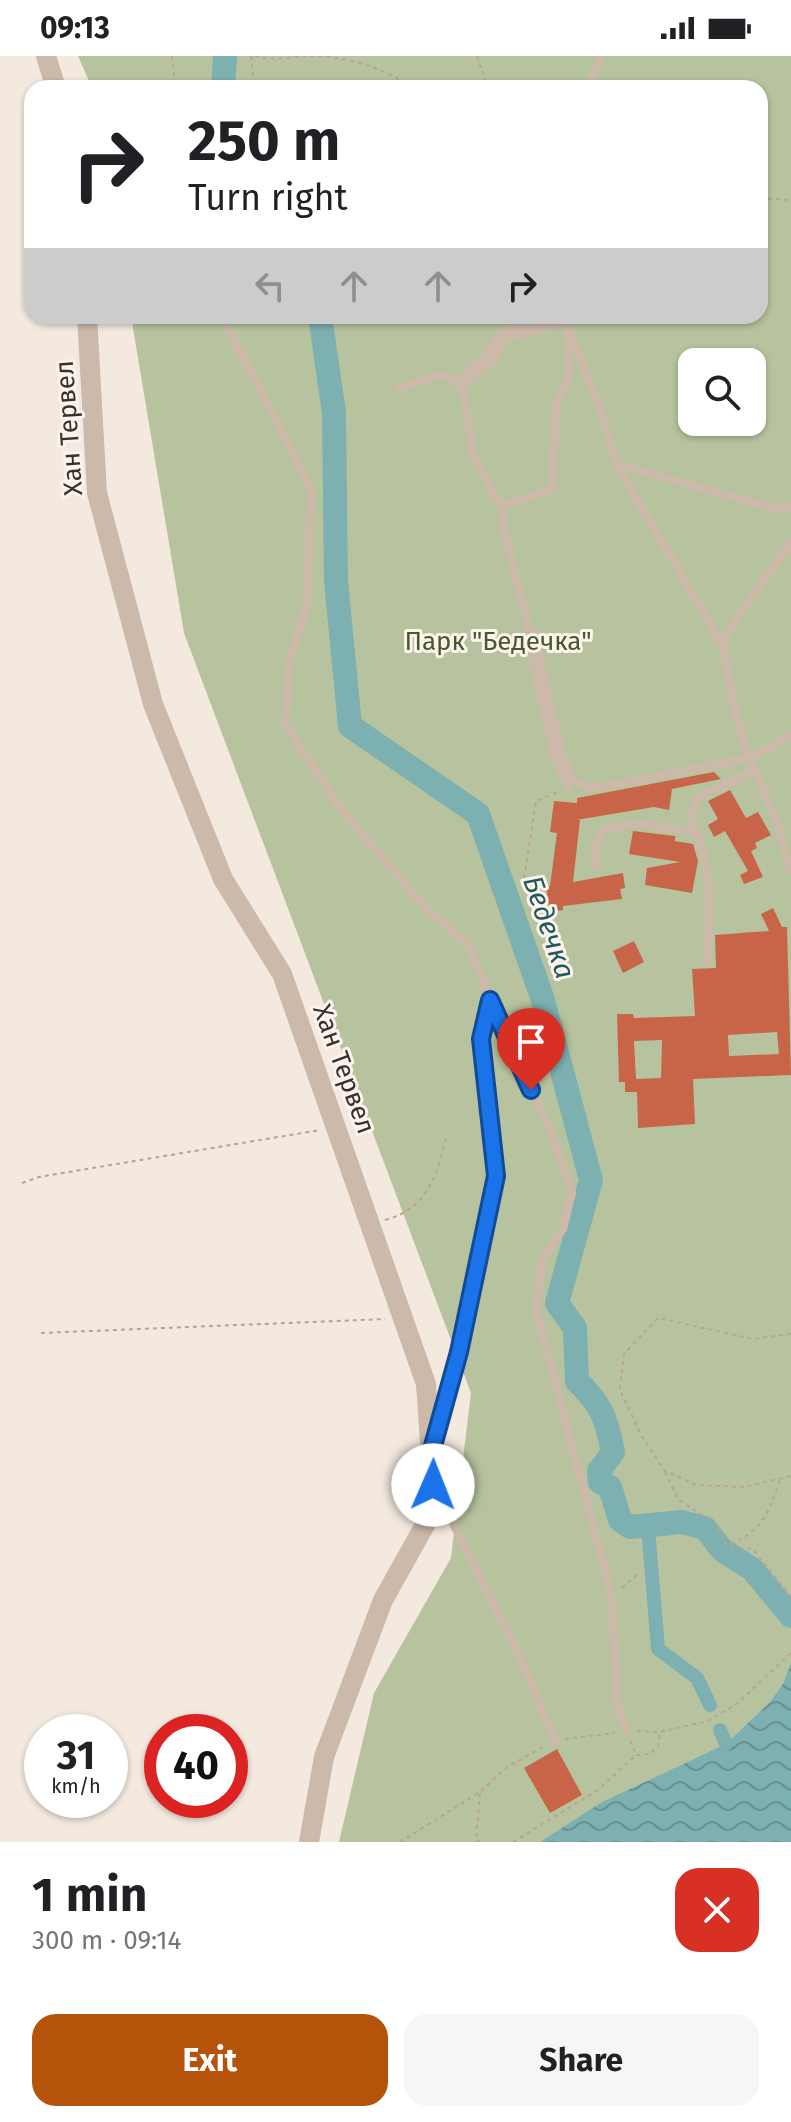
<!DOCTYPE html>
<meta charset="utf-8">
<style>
body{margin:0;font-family:"Fira Sans",sans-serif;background:#f6f6f6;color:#202124;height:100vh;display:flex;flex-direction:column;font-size:30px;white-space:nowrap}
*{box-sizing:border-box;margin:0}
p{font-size:26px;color:#757577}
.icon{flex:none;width:44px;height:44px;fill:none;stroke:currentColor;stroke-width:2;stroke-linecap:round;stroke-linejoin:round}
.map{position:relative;height:1786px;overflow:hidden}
.drawer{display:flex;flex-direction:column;background:#fff;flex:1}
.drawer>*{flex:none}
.top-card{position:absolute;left:24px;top:24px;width:744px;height:244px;border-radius:24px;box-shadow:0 2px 6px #0004;background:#fff;color:#202124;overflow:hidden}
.fabs{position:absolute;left:678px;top:292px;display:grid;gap:16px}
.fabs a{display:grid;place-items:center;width:88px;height:88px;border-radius:16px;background:#fff;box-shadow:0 2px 6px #0004;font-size:40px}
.speed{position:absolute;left:24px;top:1658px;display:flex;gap:16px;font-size:40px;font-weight:700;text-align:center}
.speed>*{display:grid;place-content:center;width:104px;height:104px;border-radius:50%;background:#fff;box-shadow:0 2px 6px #0004;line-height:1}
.speed small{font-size:20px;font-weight:400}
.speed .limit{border:12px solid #d22;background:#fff;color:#111}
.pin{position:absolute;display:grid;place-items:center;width:68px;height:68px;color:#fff;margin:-82px -34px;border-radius:50% 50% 50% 0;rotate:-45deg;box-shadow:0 0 8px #0007}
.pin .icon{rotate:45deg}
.me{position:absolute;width:88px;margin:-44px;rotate:1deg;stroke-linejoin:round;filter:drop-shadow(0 0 6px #0008)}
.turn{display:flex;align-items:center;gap:28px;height:168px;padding:0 32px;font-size:36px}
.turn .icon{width:104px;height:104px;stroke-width:2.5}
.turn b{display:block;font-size:56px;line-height:68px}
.lanes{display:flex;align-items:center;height:76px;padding:0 32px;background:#0003;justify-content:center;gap:40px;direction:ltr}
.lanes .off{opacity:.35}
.round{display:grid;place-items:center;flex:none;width:84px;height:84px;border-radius:24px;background:#f6f6f6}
.overview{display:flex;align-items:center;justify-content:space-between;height:136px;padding:0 32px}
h1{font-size:48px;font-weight:700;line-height:60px}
.action{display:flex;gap:16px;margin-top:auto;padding:16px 32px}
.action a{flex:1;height:92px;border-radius:24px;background:#b45309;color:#fff;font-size:32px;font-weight:700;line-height:92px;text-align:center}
.action a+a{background:#f6f6f6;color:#202124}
.status{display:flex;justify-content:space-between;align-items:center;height:56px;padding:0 40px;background:#fff;direction:ltr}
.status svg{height:22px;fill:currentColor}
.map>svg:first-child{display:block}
.green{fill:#b7c39e;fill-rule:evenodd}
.water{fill:url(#water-waves)}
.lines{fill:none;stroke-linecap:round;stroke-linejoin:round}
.canal{stroke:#7db0b1;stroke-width:14}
.river{stroke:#7db0b1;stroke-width:24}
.building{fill:#c86548;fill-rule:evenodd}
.path{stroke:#b8a394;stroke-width:2;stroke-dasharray:4 4;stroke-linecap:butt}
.service{stroke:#ccb9aa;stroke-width:8}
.minor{stroke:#ccb9aa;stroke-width:16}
.tertiary{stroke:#ccb9aa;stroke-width:20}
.route-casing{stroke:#114b97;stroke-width:20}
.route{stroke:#1a73e8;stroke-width:14}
.labels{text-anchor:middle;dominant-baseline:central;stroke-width:6;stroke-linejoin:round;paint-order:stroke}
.street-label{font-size:26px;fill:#392e2a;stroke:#fbf3ec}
.park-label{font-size:26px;fill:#49582d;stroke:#fbf3ec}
.water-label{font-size:28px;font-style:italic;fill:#1e595c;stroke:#fbf3ec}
</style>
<div class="status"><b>09:13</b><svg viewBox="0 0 49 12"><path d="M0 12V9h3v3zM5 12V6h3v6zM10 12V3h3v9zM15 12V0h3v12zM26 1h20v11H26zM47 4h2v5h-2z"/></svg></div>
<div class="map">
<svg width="791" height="1786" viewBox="0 0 791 1786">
<defs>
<pattern id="water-waves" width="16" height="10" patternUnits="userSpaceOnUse" patternTransform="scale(2)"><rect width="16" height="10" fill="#7db0b1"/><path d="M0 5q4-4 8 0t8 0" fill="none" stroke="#679090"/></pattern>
</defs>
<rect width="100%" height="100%" fill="#f3e9df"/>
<path class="green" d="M78 0H791V1786H339L374 1637 451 1502 471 1337 184 577 131 260H760V32H92ZM692 306H752V366H692Z"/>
<polygon class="water" points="791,1607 791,1786 540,1786 602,1746 726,1688 770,1646 783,1628"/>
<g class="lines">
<g class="canal">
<polyline points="648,1471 658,1593 697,1622 710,1649"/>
<polyline points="720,1674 726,1688"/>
</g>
<g class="river">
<polyline points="223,32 225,0"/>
<path d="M320 260 334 357 336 525 350 670 478 758 543 944 591 1124 557 1247 575 1272 577 1325C602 1349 606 1362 613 1396L599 1415 600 1426 610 1431 620 1464 630 1471 682 1466 705 1472 722 1494 752 1513 791 1560"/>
</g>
</g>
<g class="building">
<polygon points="714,716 721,723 672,733 669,754 654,751 576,764 580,764 573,826 623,817 625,832 620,833 622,843 563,850 563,854 550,856 546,831 550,830 557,777 550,776 554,745 577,747 577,742"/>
<polygon points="730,734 746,762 758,756 771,779 755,787 757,792 751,795 763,821 744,828 740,819 748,815 725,775 714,781 708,769 718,763 708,745"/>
<polygon points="633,775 675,780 675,785 693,788 698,805 692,837 645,829 647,812 680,806 629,798"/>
<path d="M773 852 782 871H787L791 1019 693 1023 695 1068 638 1072 637 1036H625V1026H619L617 958H633L634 962 695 960 692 913 716 912 715 879 769 875 761 858ZM777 976 779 998 729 1000 728 979ZM662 984 661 1022 636 1023 634 985Z"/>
<polygon points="634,885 644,906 623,917 613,895"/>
<polygon points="557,1693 582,1739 550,1757 524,1712"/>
</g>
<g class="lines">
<g class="path">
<polyline points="172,0 176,32"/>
<polyline points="251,0 254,32"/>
<path d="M255 0C274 6 292 0 311 0 346 0 385 12 413 32"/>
<polyline points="477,0 488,32"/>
<polyline points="760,142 791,144"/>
<polyline points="523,830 536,745 558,736"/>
<polyline points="22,1127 39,1121 320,1074"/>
<path d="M385 1164C428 1153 438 1117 447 1078"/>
<polyline points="41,1277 385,1263"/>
<polyline points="791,1278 753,1283 658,1262 624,1298 620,1334 642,1381 664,1414 696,1429 744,1431 791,1420"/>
<path d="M665 1416 679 1444 716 1468 727 1490C763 1474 768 1459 780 1423"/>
<polyline points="731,1491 753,1493 791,1541"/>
<polyline points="622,1532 639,1517"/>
<polyline points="637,1675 658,1676"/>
<polyline points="565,1683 615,1677"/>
<polyline points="630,1685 636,1698"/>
<polyline points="480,1737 476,1784 481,1786"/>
<polyline points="400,1786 480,1736 507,1711 545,1690"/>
<polyline points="513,1786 598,1734 636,1699 650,1698 658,1691 660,1676 708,1665 738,1647 791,1597"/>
</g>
<g class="service">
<polyline points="589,32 600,0"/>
<polyline points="214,260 224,265 311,433 307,548 290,604 285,668 344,757 429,856 469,889 490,944 552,1078 572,1137 563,1173 542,1204 536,1254 612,1541 617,1647 626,1675"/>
<polyline points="568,272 601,355 616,408 723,590 736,660 749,702 775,761 791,815"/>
<polyline points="399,333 439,318 462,327 474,403 502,451 504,474 531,581"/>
<polyline points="616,408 772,452 791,450"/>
<polyline points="502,451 552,433 556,347 569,320 568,260"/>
<polyline points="723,590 727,577 791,486"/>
<polyline points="567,733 567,721 590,732 635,725 749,702 791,680"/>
<polyline points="597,810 595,788 605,773 635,768 698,776"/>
<path d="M707 905C710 851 714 811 690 761L698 742 755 714"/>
<polyline points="436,1378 459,1296 496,1120 481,983 489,945"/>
<polyline points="437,1436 518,1596 555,1685"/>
</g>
<g class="minor">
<polyline points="462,327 490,302 502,280 557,264"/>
<polyline points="531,581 557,695 567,721"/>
</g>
<g class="tertiary">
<polyline points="46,0 56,32"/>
<polyline points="87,260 97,437 153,648 223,823 282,918 426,1328 433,1429 425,1469 383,1544 324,1701 309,1786"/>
</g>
</g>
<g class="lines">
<defs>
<polyline id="route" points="433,1429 431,1397 459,1296 496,1120 481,983 490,944 531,1034"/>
</defs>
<use href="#route" class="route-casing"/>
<use href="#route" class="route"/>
</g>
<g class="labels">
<g class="street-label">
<text transform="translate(69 372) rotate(-94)">Хан Тервел</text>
<text transform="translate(344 1013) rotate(70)">Хан Тервел</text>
</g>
<g class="park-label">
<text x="498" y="585">Парк "Бедечка"</text>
</g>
<g class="water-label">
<text transform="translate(549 871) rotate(71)">Бедечка</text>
</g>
</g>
</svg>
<div class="fabs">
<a><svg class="icon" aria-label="search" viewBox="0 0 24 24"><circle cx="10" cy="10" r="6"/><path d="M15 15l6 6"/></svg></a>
</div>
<div class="speed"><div>31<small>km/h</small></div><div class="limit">40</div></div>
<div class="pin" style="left:531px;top:1034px;background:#d93025"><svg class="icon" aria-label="arrive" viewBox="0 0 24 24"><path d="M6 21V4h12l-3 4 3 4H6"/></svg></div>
<svg class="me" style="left:433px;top:1429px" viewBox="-20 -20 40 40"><circle r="19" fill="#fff"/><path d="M0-13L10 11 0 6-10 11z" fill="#1a73e8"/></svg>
<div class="top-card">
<div class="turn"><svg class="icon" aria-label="right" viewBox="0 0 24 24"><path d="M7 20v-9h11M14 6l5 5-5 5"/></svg><div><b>250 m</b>Turn right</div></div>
<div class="lanes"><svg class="icon off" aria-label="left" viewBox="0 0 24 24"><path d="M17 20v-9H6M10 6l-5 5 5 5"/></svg><svg class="icon off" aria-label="ahead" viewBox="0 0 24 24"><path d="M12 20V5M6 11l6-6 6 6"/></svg><svg class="icon off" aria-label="ahead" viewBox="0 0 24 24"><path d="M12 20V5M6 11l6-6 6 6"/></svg><svg class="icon" aria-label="right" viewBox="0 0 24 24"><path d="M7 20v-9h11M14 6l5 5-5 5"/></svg></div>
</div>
</div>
<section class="drawer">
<div class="overview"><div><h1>1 min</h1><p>300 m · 09:14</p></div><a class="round" style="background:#d93025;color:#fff"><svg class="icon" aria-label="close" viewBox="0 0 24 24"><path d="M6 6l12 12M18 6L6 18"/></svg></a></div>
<div class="action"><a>Exit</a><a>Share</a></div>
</section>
